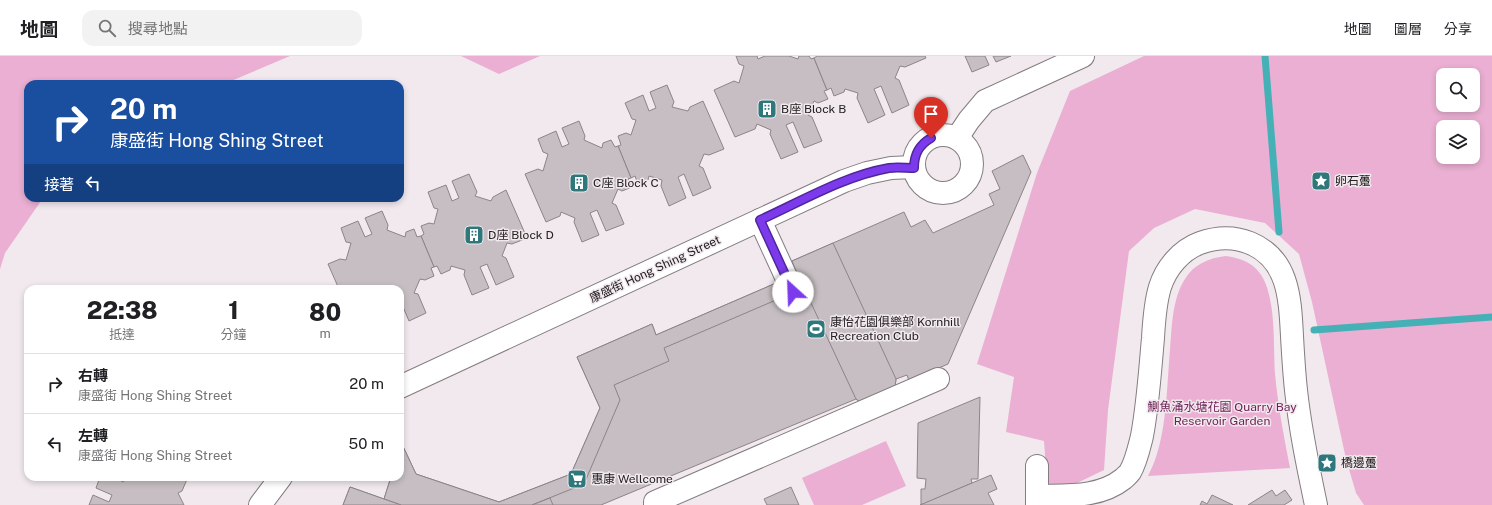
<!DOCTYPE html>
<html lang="zh-TW">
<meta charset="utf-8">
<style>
body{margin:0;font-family:"Public Sans","Noto Sans TC",sans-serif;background:#f2f2f2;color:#202124;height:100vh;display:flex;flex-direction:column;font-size:15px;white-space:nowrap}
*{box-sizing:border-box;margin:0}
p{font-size:13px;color:#757577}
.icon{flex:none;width:22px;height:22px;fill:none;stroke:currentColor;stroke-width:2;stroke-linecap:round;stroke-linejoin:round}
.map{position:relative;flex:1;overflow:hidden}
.sheet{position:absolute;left:24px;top:229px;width:380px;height:196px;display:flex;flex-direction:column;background:#fff;border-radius:12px;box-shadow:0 2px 6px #0003}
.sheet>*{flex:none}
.guide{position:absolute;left:24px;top:24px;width:380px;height:122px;border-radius:12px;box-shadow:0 2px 6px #0003;background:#1a4fa0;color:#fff;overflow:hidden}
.tools{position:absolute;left:1436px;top:12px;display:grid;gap:8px}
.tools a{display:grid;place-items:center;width:44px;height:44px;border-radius:8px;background:#fff;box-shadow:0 2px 6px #0003;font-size:20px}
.pin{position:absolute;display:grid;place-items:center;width:34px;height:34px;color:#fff;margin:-41px -17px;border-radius:50% 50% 50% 0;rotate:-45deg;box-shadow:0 0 4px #0007}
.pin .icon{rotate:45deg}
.me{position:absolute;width:44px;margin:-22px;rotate:335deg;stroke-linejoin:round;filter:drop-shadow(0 0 3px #0008)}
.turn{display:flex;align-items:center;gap:14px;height:84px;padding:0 20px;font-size:18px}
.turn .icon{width:52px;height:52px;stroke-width:2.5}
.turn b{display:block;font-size:28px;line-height:34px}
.then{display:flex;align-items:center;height:38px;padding:0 20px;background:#0003;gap:8px;font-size:15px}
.eta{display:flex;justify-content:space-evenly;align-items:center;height:68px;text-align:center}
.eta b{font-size:24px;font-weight:800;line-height:28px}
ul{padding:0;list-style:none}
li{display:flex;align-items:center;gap:12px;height:60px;padding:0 20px;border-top:1px solid #e0e0e0}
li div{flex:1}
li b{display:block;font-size:15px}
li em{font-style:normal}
header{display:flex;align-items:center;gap:24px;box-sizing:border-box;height:56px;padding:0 20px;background:#fff;border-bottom:1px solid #e0e0e0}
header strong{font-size:19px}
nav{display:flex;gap:22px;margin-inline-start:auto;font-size:14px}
.search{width:280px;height:36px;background:#f2f2f2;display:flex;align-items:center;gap:10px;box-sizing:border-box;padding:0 14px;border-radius:12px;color:#757577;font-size:15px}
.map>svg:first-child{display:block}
.green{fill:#eaafd2;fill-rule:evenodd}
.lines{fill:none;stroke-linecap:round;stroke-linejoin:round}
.stream{stroke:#45b0b6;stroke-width:7}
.building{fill:#c6bec2;stroke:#8c8488}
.minor-casing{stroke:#837c80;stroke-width:24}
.minor{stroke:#fff;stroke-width:22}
.route-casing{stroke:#51269a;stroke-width:10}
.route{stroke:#7c3aed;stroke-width:7}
.labels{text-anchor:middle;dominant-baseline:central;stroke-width:3;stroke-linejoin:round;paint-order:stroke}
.poi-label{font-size:12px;fill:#232021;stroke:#f1e9ed;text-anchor:start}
.street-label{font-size:12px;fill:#232021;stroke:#f1e9ed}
.park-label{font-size:12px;fill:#6d1e54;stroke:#f1e9ed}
</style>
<header>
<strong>地圖</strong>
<div class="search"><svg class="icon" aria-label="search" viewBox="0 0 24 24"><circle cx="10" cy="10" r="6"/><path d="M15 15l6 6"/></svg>搜尋地點</div>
<nav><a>地圖</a><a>圖層</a><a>分享</a></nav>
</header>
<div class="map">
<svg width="1492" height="449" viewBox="0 0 1492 449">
<rect width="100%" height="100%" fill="#f1e9ed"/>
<g class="green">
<polygon points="0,0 290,0 224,28 28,28 28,142 43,142 5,197 0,213"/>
<polygon points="461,0 540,0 499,18"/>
<path d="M1144 0H1492V449H1364L1356 437 1346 403 1312 246 1299 198 1265 167 1195 153 1154 172 1129 195 1108 354 1104 414 1048 441 1044 385 1006 376 1014 321 977 308 1037 117 1070 35ZM1443 19H1473V49H1443ZM1443 71H1473V101H1443Z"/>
<path d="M1226 200C1238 202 1250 205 1258 215 1277 236 1273 290 1275 318 1278 350 1284 381 1290 412L1148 420C1151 414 1154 407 1156 401 1167 369 1167 327 1170 294 1172 271 1172 243 1185 223 1194 208 1209 202 1226 200Z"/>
<polygon points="886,385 906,430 862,449 814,449 802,422"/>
</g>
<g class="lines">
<g class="stream">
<polyline points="1265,0 1279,176"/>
<polyline points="1314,274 1492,261"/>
</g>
</g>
<g class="building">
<polygon points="736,0 757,0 758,3 765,0 789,0 798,3 799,0 809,0 811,3 814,2 827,34 824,35 828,43 818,47 814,45 808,59 812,61 822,85 804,92 793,66 786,69 798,96 781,103 770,78 771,74 757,68 755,73 735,81 714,34 734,25 739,27 744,10 739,8"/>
<polygon points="817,0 925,0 926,2 905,11 900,10 895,22 899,24 909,49 892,57 881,30 874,33 885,59 868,67 857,42 858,37 845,33 844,36 834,40 831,32 827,34 814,2"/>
<polygon points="965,0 985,0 989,9 972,16"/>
<polygon points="993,0 1011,0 996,6"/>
<polygon points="667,29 674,46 672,51 688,55 690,51 703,45 724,93 709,99 704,98 699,110 703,112 711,132 693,140 684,118 678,121 686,142 669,150 661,130 662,124 649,120 648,124 638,128 635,120 631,122 618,90 621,89 618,80 626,77 631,79 636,64 632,63 625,47 643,39 649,55 656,52 650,36"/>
<polygon points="579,65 585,80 584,84 602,92 603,87 611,84 615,91 618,90 631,122 628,123 632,131 622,135 618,133 612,147 616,149 624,168 606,175 597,154 590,157 599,179 582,186 574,166 575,162 561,156 560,160 546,166 525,118 538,113 543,115 548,98 543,96 538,83 556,75 562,91 569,88 562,72"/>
<polygon points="1023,99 1031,116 948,308 909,325 907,319 896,323 895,331 863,348 856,343 601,449 343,449 350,431 384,443 391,421 400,421 400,384 416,418 499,446 571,418 600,352 577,301 652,268 656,279 797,218 792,205 904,156 911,171 925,164 933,177 994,149 989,138 1000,133 992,115"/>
<polygon points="469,118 477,136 475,140 491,145 493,141 506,134 527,182 512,188 507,187 502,200 506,202 514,221 496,229 487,208 480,211 489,232 472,239 464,219 465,214 451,210 450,214 441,218 437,210 434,211 421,180 424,178 421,170 429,167 434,168 438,153 434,152 428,136 446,129 452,145 459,142 452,125"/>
<polygon points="382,155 388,169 387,174 405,181 406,176 414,173 417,181 421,180 434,211 431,212 434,220 425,224 420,223 414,237 418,238 426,257 409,265 400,244 400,233 339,233 328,208 340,203 346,204 351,187 346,186 341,172 358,165 365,181 372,178 365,162"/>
<polygon points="833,187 896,323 895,331 863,348 856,343 804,232 664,292 669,305 614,329 620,344 584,428 532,449 401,449 384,443 391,421 400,421 400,384 416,418 499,446 571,418 600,352 577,301 652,268 656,279 797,218 792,205"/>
<polygon points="980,341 978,423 971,423 972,427 921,449 921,433 925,433 926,423 917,422 918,367"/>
<polygon points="991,419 997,433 988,437 994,449 920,449"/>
<polygon points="100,421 117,421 120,422 122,426 132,421 188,421 182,435 178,437 184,449 89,449 93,439 109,446 112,439 96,432"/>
<polygon points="350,431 401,449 343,449"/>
<polygon points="791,431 799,449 767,449 764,443"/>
<polygon points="1272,434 1276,440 1285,434 1292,444 1284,449 1248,449"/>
<polygon points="1212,439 1233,449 1200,449 1202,445 1207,448"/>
<polygon points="550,442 553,449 532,449"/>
</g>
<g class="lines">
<defs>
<g id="minor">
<circle cx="943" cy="108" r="29"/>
<polyline points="957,82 969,64 985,45 1083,0"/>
<polyline points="760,164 793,236"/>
<polyline points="400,331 844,125 867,117 891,112 914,111"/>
<path d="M1037 440C1067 439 1099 442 1123 423 1125 421 1128 419 1130 416 1136 406 1139 392 1142 380 1148 348 1150 315 1153 282 1154 265 1155 247 1160 231 1166 212 1181 194 1200 187 1217 181 1233 180 1250 187 1289 203 1290 243 1292 280 1293 298 1294 316 1296 334 1300 373 1308 411 1316 449"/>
<polyline points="260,449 281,421"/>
<polyline points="655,449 655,446 938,323"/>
<polyline points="1037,449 1037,410"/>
</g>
</defs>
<use href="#minor" class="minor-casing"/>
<use href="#minor" class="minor"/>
</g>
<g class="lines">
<defs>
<path id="route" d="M793 236 760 164C802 145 844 120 889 112 897 111 906 112 914 112 914 98 919 89 931 82"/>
</defs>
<use href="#route" class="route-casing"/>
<use href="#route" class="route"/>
</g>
<defs>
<symbol id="building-square" viewBox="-11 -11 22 22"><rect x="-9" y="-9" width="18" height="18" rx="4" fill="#2e787c" stroke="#f1e9ed"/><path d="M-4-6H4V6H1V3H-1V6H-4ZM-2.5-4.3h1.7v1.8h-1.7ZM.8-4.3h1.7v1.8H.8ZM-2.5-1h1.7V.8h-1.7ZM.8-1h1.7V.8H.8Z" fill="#fff"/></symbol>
<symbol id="sight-square" viewBox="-11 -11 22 22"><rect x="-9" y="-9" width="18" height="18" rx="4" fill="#2e787c" stroke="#f1e9ed"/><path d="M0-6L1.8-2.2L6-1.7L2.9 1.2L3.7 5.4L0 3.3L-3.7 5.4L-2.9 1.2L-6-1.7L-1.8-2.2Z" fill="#fff"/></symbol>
<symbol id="stadium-square" viewBox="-11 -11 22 22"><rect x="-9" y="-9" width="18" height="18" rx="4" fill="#2e787c" stroke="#f1e9ed"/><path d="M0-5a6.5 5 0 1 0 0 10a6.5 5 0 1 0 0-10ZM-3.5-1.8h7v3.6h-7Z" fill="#fff"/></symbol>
<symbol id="supermarket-square" viewBox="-11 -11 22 22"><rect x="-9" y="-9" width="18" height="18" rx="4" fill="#2e787c" stroke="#f1e9ed"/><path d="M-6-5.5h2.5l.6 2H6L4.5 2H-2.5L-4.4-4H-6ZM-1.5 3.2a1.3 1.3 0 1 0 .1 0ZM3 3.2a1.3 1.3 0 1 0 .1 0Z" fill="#fff"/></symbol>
</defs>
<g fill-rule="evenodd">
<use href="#building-square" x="756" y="42" width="22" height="22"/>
<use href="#sight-square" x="1310" y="114" width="22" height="22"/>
<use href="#building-square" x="568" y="116" width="22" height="22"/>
<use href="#building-square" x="463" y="168" width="22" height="22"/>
<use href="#stadium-square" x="805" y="262" width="22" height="22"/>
<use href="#sight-square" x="1316" y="396" width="22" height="22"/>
<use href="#supermarket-square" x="566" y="412" width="22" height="22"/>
</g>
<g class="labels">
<g class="poi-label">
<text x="781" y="53">B座 Block B</text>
<text x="1335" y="125">卵石躉</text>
<text x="593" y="127">C座 Block C</text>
<text x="488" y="179">D座 Block D</text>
<text x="830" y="266">康怡花園俱樂部 Kornhill<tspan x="830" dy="14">Recreation Club</tspan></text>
<text x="1341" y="407">橋邊躉</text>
<text x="591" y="423">惠康 Wellcome</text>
</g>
<g class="street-label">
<text transform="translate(655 213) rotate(-25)">康盛街 Hong Shing Street</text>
</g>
<g class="park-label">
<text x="1222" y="351">鰂魚涌水塘花園 Quarry Bay<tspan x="1222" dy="14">Reservoir Garden</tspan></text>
</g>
</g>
</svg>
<div class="tools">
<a><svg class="icon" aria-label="search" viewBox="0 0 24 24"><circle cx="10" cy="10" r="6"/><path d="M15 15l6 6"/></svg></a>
<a><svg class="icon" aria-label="layers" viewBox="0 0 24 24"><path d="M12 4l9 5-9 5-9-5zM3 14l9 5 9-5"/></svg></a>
</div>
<div class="pin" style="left:931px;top:82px;background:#d93025"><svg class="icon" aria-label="arrive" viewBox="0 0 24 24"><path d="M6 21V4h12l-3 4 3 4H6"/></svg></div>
<svg class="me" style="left:793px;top:236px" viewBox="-20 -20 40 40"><circle r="19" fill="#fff"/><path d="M0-13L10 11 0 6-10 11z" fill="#7c3aed"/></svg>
<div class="guide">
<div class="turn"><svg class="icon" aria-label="right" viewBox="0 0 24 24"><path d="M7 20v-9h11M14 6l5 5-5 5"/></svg><div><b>20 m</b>康盛街 Hong Shing Street</div></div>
<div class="then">接著<svg class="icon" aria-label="left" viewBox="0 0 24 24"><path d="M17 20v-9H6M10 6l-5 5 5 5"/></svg></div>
</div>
<section class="sheet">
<div class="eta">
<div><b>22:38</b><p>抵達</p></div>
<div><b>1</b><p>分鐘</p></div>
<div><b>80</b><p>m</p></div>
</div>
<ul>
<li><svg class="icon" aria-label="right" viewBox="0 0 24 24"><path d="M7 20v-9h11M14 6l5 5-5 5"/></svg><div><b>右轉</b><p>康盛街 Hong Shing Street</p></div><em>20 m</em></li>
<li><svg class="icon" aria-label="left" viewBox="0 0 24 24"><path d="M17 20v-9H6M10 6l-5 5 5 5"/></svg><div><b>左轉</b><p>康盛街 Hong Shing Street</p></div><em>50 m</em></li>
</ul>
</section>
</div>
